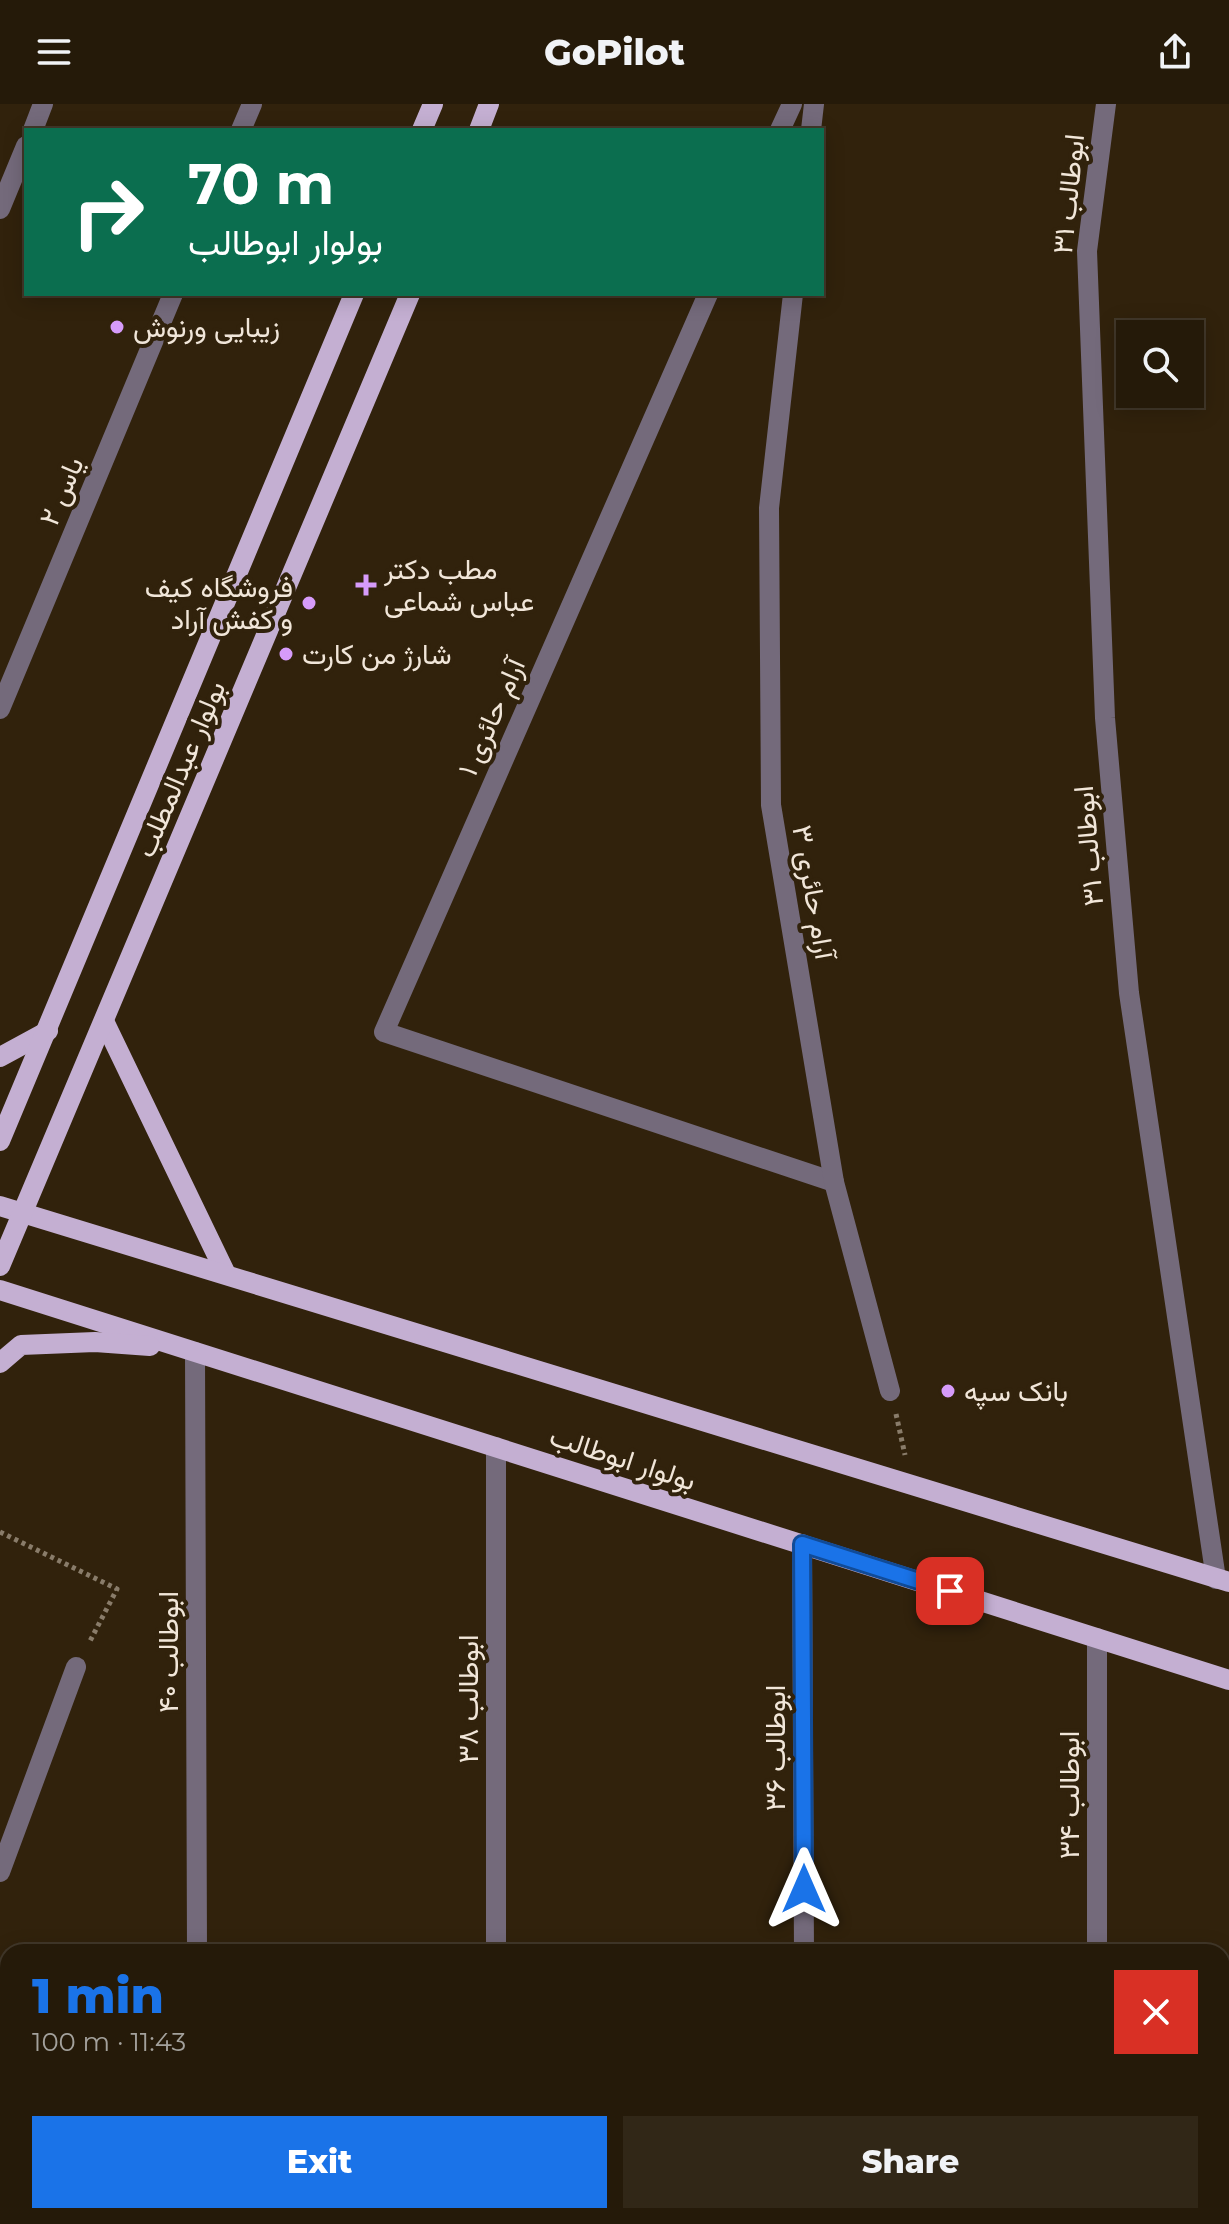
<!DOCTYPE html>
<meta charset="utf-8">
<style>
body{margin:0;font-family:Montserrat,Vazirmatn,sans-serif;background:#312717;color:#f1f3f6;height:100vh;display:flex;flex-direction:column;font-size:30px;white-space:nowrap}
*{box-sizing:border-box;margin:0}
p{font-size:26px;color:#a3a19c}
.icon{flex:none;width:44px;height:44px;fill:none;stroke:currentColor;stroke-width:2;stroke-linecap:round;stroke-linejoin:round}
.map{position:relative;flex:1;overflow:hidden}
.drawer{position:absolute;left:0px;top:1840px;width:1230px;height:280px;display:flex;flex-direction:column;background:#251a09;border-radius:24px 24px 0 0;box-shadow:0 4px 20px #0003,0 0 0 2px #42382a}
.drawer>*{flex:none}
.top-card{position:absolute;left:24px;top:24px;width:800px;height:168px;border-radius:0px;box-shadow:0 4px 20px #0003,0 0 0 2px #42382a;background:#0b6e4f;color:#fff;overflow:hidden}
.fabs{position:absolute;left:1116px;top:216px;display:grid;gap:16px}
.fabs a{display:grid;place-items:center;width:88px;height:88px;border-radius:0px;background:#251a09;box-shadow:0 4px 20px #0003,0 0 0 2px #42382a;font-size:40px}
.pin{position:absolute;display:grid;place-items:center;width:68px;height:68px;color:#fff;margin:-34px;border-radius:16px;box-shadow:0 4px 12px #0006}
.me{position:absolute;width:88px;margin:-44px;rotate:0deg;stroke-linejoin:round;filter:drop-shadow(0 0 6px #0008)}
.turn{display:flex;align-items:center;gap:28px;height:168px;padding:0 32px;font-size:36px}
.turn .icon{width:104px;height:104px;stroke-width:2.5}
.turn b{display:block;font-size:56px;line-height:68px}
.round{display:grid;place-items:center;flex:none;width:84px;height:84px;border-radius:0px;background:#312717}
.overview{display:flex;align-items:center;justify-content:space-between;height:136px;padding:0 32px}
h1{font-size:48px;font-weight:800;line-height:60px;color:#1a73e8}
.primary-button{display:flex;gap:16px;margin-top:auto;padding:16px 32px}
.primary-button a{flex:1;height:92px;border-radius:0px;background:#1a73e8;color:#fff;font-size:32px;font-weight:800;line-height:92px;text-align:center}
.primary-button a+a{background:#312717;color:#f1f3f6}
header{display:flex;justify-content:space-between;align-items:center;height:104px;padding:0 32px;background:#251a09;font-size:36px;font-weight:800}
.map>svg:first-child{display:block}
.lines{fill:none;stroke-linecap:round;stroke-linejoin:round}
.path{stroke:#897c6a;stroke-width:5;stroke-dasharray:4 4;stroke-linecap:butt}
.minor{stroke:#746a7b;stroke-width:20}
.major{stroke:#c4afd2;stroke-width:20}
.route-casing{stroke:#114b97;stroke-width:20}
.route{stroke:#1a73e8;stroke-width:14}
.poi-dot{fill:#d69bfa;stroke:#31220c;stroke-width:3}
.labels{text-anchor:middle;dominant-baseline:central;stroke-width:8;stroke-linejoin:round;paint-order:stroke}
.street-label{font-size:28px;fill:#f1e6d9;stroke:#31220c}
.poi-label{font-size:28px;fill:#f1e6d9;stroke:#31220c;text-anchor:start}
</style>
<header><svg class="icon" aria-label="menu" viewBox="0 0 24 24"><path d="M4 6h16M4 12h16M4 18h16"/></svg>GoPilot<svg class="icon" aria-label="share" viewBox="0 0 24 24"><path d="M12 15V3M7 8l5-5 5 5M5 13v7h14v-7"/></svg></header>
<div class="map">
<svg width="1229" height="2120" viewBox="0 0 1229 2120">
<rect width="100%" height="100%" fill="#31220c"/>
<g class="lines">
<g class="path">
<polyline points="896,1310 905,1351"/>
<polyline points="0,1428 117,1485 89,1539"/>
</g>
<g class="minor">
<polyline points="1106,0 1087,147 1105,614 1129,889 1216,1475"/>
<polyline points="33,26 43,0"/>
<polyline points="241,26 252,0"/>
<polyline points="780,26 792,0"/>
<polyline points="811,26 814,0"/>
<polyline points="0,105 26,42"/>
<polyline points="708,190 384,928 834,1078"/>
<polyline points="793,190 769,404 771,701 834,1078 890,1287"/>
<polyline points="0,605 173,190"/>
<polyline points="195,1248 197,1848"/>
<polyline points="802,1440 804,1848"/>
<polyline points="1097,1534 1097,1848"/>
<polyline points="0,1768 76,1563"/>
<polyline points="496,1848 496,1343"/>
<polyline points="198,2112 198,2120"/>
<polyline points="806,2112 806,2120"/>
<polyline points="1098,2112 1098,2120"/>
<polyline points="496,2120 496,2112"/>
</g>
<g class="major">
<polyline points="422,26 433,0"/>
<polyline points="479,26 489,0"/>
<polyline points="104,917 226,1170"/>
<polyline points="0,953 48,927"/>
<polyline points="0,1037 354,190"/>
<polyline points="0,1102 1229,1478"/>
<polyline points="0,1162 410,190"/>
<polyline points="0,1186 1229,1576"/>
<polyline points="0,1259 21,1241 95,1238 150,1242"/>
</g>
</g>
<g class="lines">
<defs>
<polyline id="route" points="804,1785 802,1440 950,1487"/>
</defs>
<use href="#route" class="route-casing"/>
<use href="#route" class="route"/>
</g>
<g class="poi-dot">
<circle cx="117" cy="223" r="8"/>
<path d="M362 469h8v8h8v8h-8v8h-8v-8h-8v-8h8z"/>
<circle cx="309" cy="499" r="8"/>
<circle cx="286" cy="550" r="8"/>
<circle cx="948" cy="1287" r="8"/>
</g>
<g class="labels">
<g class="street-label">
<text transform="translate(1068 90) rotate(-84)">ابوطالب ۳۱</text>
<text transform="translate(61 387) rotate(-67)">یاس ۲</text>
<text transform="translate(491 613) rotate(-66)">آرام حائری ۱</text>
<text transform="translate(180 665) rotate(-67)">بولوار عبدالمطلب</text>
<text transform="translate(1088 742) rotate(-95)">ابوطالب ۳۱</text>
<text transform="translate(814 788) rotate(80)">آرام حائری ۳</text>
<text transform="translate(623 1354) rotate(18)">بولوار ابوطالب</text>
<text transform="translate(168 1548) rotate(-90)">ابوطالب ۴۰</text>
<text transform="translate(468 1595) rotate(-90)">ابوطالب ۳۸</text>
<text transform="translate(775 1644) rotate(-90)">ابوطالب ۳۶</text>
<text transform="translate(1069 1691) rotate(-90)">ابوطالب ۳۴</text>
</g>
<g class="poi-label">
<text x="133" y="223">زیبایی ورنوش</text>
<text x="384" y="465">مطب دکتر<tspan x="384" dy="32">عباس شماعی</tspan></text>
<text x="293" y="483" text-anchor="end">فروشگاه کیف<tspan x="293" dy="32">و کفش آراد</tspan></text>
<text x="302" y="550">شارژ من کارت</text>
<text x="964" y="1287">بانک سپه</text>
</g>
</g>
</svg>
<div class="fabs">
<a><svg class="icon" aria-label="search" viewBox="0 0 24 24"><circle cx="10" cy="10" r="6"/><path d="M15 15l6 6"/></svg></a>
</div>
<div class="pin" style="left:950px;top:1487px;background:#d93025"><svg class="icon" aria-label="arrive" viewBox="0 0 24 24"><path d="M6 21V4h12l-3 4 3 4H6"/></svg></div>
<svg class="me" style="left:804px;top:1785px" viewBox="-20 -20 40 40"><path d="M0-17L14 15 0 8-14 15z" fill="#1a73e8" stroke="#fff" stroke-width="4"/></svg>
<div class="top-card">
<div class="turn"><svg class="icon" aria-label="right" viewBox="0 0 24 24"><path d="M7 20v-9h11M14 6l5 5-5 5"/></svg><div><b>70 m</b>بولوار ابوطالب</div></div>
</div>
<section class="drawer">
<div class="overview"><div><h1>1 min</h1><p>100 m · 11:43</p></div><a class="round" style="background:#d93025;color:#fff"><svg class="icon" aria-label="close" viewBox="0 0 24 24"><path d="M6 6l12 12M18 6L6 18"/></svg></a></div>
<div class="primary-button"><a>Exit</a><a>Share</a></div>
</section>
</div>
